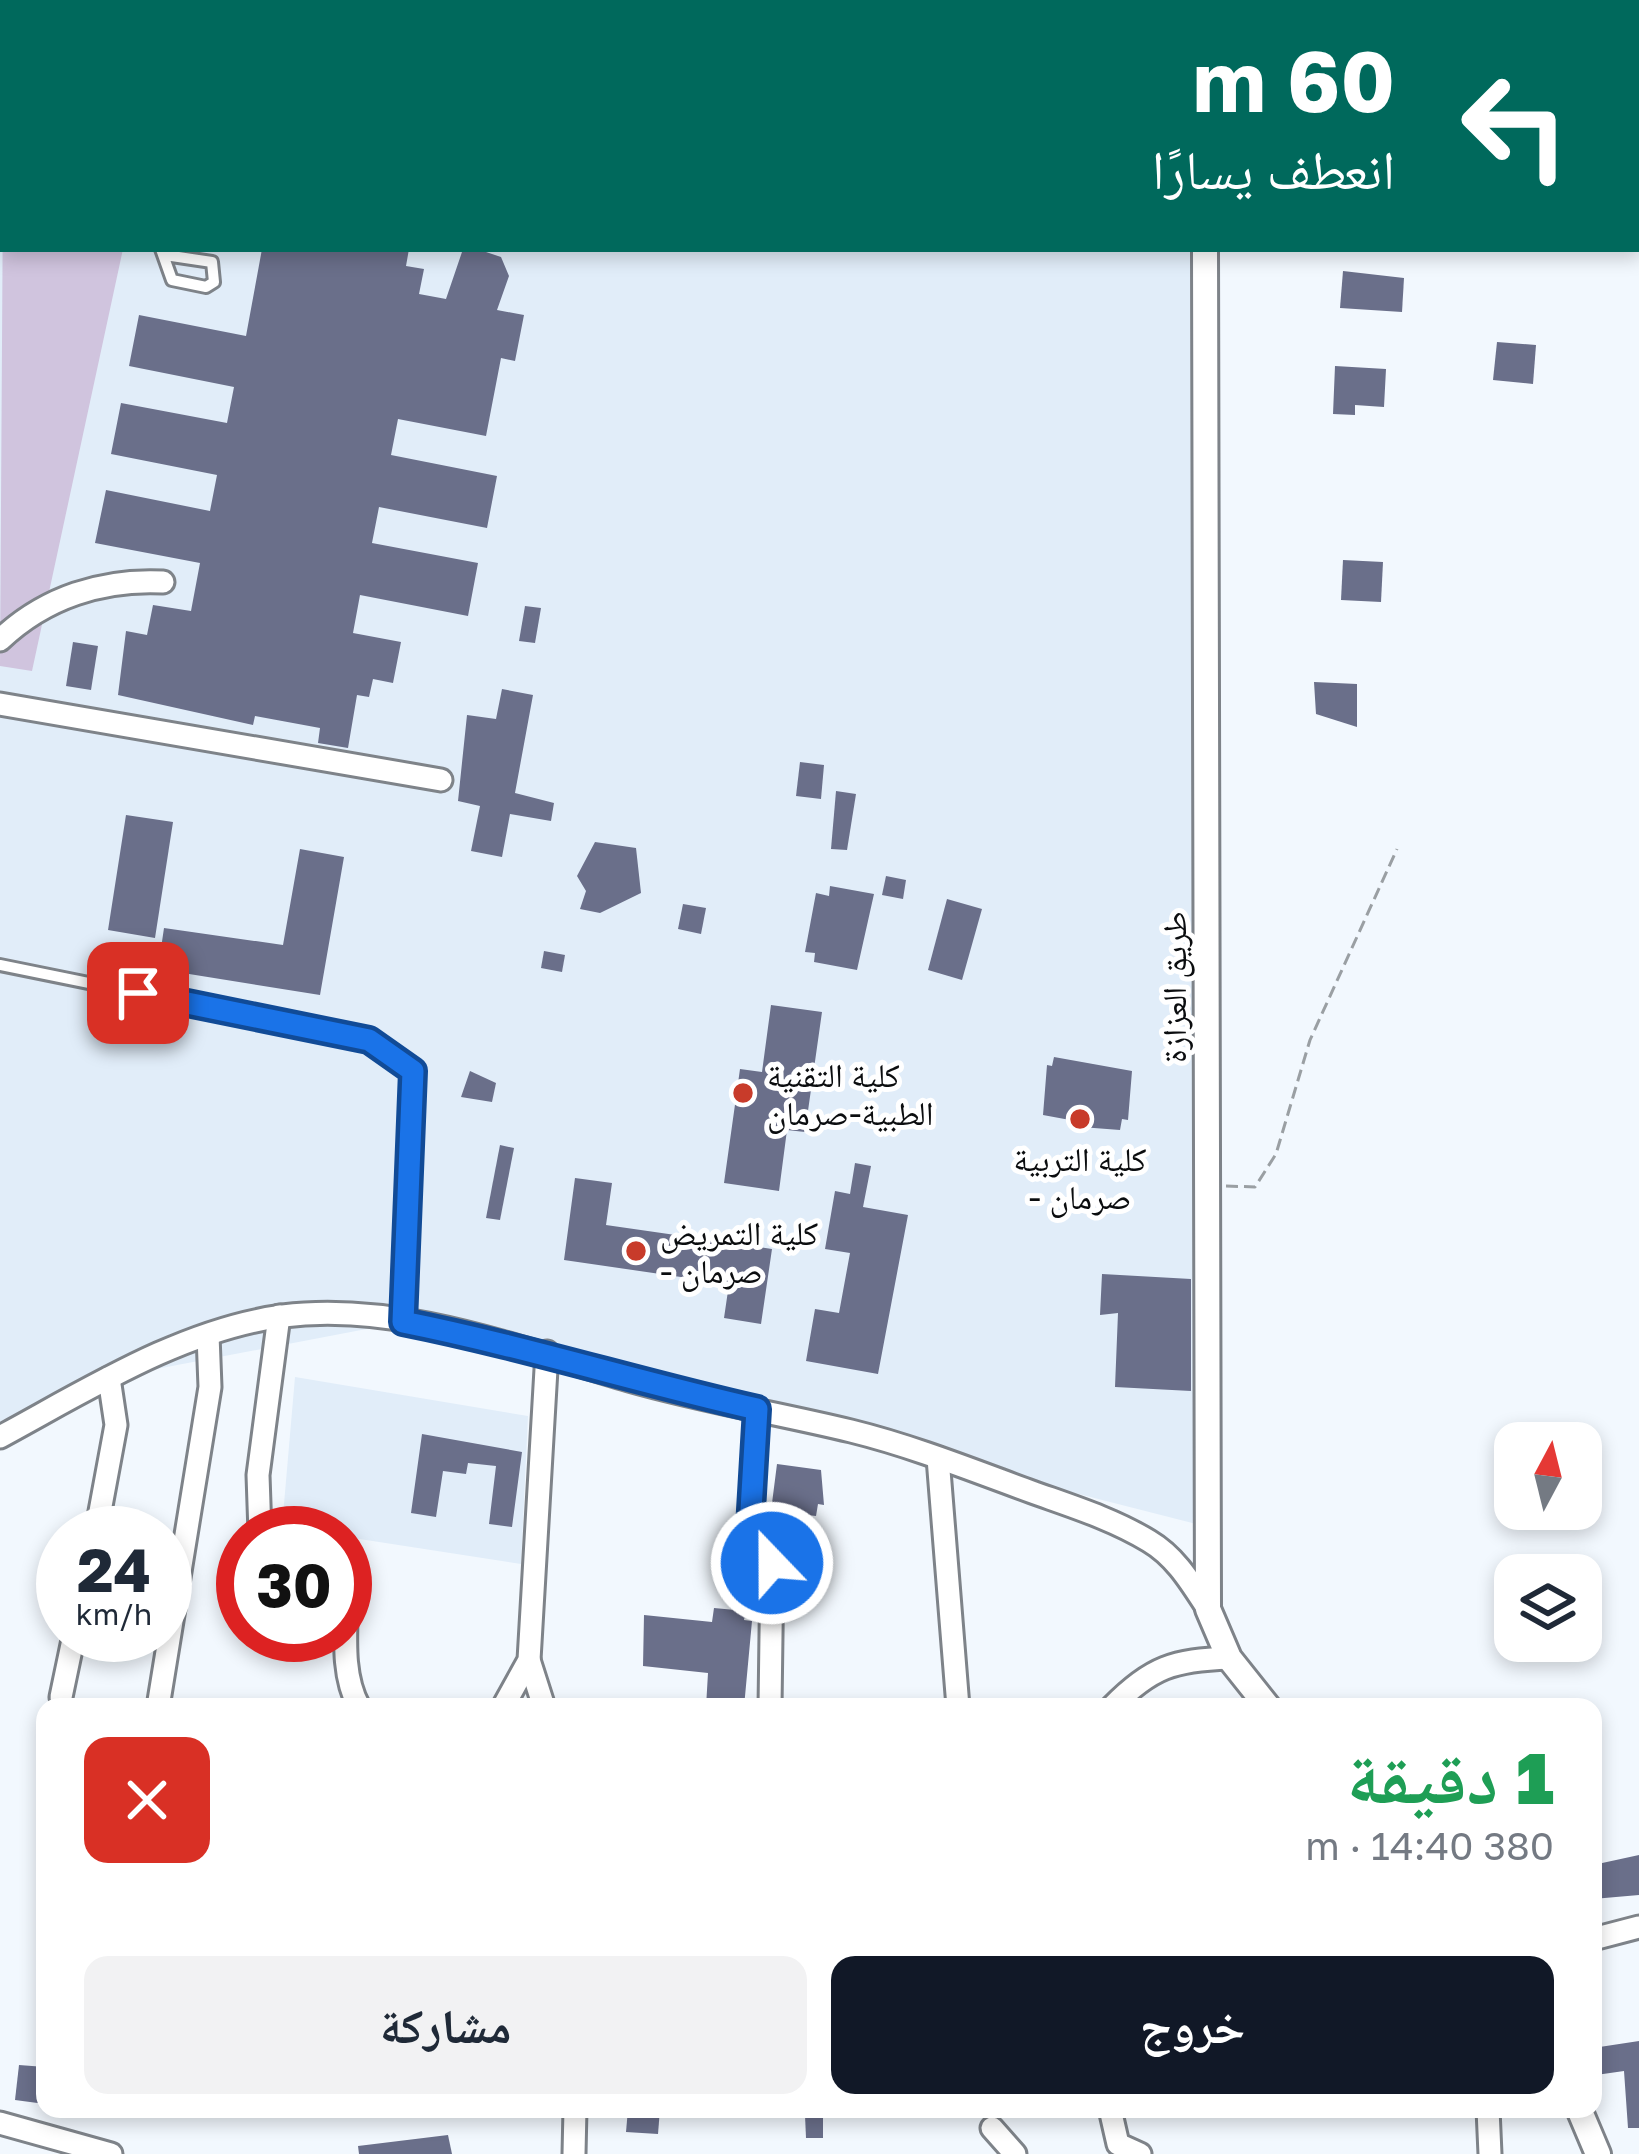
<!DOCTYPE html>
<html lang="ar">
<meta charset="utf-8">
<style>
body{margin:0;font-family:"Golos Text","Noto Naskh Arabic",sans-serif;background:#f2f2f3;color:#1f2937;direction:rtl;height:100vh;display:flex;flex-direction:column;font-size:45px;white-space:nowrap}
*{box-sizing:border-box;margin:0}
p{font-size:39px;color:#747a83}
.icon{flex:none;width:66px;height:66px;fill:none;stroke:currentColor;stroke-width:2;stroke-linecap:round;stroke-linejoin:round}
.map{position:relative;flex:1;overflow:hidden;direction:ltr}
.panel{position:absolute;left:36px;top:1698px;width:1566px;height:420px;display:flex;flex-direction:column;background:#fff;border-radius:24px;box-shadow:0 6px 18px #0003;direction:rtl}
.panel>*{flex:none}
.top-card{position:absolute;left:0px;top:0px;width:1641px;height:252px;box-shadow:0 6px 18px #0003;direction:rtl;background:#00695c;color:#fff;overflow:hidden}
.needle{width:78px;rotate:7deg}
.controls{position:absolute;left:1494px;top:1422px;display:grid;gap:24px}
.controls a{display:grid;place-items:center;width:108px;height:108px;border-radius:24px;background:#fff;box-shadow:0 6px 18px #0003;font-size:60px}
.speed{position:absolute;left:36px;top:1506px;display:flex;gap:24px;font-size:60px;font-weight:700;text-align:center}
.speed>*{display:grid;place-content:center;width:156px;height:156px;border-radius:50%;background:#fff;box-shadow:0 6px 18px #0003;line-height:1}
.speed small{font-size:30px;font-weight:400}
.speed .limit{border:18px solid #d22;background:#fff;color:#111}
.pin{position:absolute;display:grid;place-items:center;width:102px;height:102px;color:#fff;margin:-51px;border-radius:24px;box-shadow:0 6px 18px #0006}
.me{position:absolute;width:132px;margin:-66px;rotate:338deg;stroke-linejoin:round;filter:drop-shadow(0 0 9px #0008)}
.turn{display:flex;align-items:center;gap:42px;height:252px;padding:0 48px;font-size:54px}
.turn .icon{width:156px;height:156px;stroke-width:2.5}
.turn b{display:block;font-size:84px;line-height:102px}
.round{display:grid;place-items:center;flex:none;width:126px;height:126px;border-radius:24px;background:#f2f2f3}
.overview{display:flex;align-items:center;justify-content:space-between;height:204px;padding:0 48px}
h1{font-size:72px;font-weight:800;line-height:90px;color:#1e9e55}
.primary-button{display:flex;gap:24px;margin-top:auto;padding:24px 48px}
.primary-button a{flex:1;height:138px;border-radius:24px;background:#111827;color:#fff;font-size:48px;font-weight:800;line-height:138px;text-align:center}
.primary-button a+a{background:#f2f2f3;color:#1f2937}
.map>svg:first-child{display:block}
.built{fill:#e1edf9}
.green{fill:#d0c4de}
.building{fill:#6a6f8a}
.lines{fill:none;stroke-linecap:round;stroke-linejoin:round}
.service-casing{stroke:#7e8389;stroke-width:16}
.minor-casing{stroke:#7e8389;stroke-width:27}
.tertiary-casing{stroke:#7e8389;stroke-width:30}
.path{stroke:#9a9fa3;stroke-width:3;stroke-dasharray:12 6;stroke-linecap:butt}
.service{stroke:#fff;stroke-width:10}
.minor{stroke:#fff;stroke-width:21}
.tertiary{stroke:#fff;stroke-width:24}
.route-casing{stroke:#114b97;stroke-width:30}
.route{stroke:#1a73e8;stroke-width:21}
.poi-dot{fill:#c83b2a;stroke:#fff;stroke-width:4.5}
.labels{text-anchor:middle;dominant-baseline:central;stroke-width:10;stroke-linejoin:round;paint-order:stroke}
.street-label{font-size:33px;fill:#0b0d0f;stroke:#fff}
.poi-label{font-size:33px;fill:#0b0d0f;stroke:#fff;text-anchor:start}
</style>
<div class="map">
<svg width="1639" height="2154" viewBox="0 0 1639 2154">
<rect width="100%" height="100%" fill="#f2f8fe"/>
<g class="built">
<polygon points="0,1 15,3 3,3 3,249 1205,249 1208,1527 403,1322 109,1378 0,1435"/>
<polygon points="295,1377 528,1416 521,1564 282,1527"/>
</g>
<polygon class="green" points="3,183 3,249 123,249 32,671 0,666"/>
<g class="building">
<polygon points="262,249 409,249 406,266 424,269 419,294 446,299 462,252 486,252 501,257 509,276 497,310 524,315 515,361 501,358 486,436 398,419 391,455 497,476 487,528 379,507 372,543 478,563 468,616 360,595 353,633 401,642 393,683 373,679 369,697 357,695 348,748 318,743 320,728 255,716 253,725 118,695 126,631 147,635 153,605 191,611 200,563 95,543 106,490 210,511 217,475 111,454 121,403 227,423 234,387 129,366 139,315 246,336"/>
<polygon points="1343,271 1404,278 1402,312 1340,308"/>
<polygon points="1497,342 1536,345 1533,384 1493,380"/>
<polygon points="1335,366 1386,369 1384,407 1355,405 1355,415 1333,414"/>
<polygon points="1343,560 1383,562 1381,602 1341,600"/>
<polygon points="525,606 541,608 535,643 519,641"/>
<polygon points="73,642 98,646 91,690 66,686"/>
<polygon points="1314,682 1357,684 1357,727 1316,714"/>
<polygon points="502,689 533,695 515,793 554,803 551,821 510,814 502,857 471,851 480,806 458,801 467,715 496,719"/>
<polygon points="800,762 824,765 821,799 796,796"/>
<polygon points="836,791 856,794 847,850 831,849"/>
<polygon points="126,815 173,822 155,938 108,930"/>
<polygon points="595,842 636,848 641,893 600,913 580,909 586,891 577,876"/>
<polygon points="300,849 344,857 320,995 158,969 164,928 283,945"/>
<polygon points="886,876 906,880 903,899 882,895"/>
<polygon points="830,886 874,894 857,970 814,962 815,953 805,952 816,893 829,896"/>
<polygon points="947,899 982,909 962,980 928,970"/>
<polygon points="683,904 706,908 701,934 678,929"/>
<polygon points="544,951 565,955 562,972 541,968"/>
<polygon points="771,1005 822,1012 805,1132 787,1130 779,1191 724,1183 740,1069 762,1072"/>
<polygon points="1054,1057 1132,1071 1128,1120 1122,1119 1120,1130 1068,1126 1070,1120 1043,1115 1047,1065 1052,1066"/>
<polygon points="470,1071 496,1083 492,1102 461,1097"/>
<polygon points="500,1145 514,1148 500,1220 486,1218"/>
<polygon points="855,1163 871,1166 863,1207 908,1215 878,1374 806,1361 815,1309 839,1313 850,1253 825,1249 835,1191 850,1194"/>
<polygon points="575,1178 612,1183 606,1225 772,1249 761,1324 724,1318 729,1284 564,1260"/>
<polygon points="1102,1274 1191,1279 1191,1391 1115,1387 1118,1313 1100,1315"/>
<polygon points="422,1434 522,1452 512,1527 489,1524 496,1466 468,1463 466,1474 443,1471 436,1517 411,1513"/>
<polygon points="777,1464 821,1470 824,1505 818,1504 816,1516 771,1511"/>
<polygon points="714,1608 746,1611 744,1620 752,1621 744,1707 706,1707 708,1673 643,1666 644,1615 712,1622"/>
<polygon points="1639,1855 1639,1895 1593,1899 1593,1865"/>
<polygon points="1639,2041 1639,2128 1628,2128 1624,2071 1596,2075 1593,2048"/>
<polygon points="19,2065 45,2067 45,2104 15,2100"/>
<polygon points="628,2109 660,2109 658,2134 626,2132"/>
<polygon points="805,2115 823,2115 823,2138 806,2138"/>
<polygon points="448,2135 452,2154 359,2154 358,2146"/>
</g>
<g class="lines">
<defs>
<g id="service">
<polyline points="0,106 3,107"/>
<polyline points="161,249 172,280 206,287 214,282 212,262 165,255"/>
<polyline points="0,965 369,1040 413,1071 403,1321"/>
</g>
<g id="minor">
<path d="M0 640C45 597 103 579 163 582"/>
<polyline points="0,704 441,780"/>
<polyline points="757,1409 750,1527 772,1563 770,1707"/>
<path d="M0 1437C87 1390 183 1329 283 1316 398 1301 521 1349 629 1380 702 1401 777 1413 851 1431 912 1446 972 1470 1032 1492 1071 1506 1113 1519 1149 1541 1176 1557 1191 1583 1208 1609"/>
<polyline points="938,1458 958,1707"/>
<polyline points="96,1533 116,1425 109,1378"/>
<polyline points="260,1533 258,1475 279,1316"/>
<path d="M345 1557C352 1605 335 1663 359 1707"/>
<polyline points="529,1660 544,1707"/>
<polyline points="61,1697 74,1635"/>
<polyline points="158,1707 210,1387 208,1335"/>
<polyline points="503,1707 529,1660 547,1352"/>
<path d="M1112 1707C1151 1667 1174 1660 1229 1658"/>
<polyline points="1593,1939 1639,1927"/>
<polyline points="1110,2109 1118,2144 1140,2154"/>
<polyline points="1488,2109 1490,2154"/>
<polyline points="0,2123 111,2154"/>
<polyline points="992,2128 1015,2154"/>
<polyline points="574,2154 575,2109"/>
</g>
<g id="tertiary">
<polyline points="1204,0 1204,3"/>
<polyline points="1205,249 1208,1609 1229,1658 1268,1707"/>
<polyline points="1579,2109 1598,2154"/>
</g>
</defs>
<use href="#service" class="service-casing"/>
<use href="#minor" class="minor-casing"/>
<use href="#tertiary" class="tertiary-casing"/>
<polyline class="path" points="1226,1186 1255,1187 1276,1154 1310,1040 1397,849"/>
<use href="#service" class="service"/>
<use href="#minor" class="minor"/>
<use href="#tertiary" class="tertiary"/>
</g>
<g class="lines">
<defs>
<path id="route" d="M138 993 369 1040 413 1071 403 1322C523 1346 638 1382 757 1409L750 1527 765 1544 772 1563"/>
</defs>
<use href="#route" class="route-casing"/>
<use href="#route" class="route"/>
</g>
<g class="poi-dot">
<circle cx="743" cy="1093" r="12"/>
<circle cx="1080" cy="1119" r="12"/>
<circle cx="636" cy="1251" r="12"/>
</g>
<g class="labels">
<g class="street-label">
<text transform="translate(1173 987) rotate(-90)">طريق العزازة</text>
</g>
<g class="poi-label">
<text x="767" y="1074">كلية التقنية<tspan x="767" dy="38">الطبية-صرمان</tspan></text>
<text x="1080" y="1158" text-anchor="middle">كلية التربية<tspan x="1080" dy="38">- صرمان</tspan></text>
<text x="660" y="1232">كلية التمريض<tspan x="660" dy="38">- صرمان</tspan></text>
</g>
</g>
</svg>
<div class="controls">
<a><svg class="needle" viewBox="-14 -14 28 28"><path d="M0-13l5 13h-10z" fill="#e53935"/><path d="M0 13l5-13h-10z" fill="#747a83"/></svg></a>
<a><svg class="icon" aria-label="layers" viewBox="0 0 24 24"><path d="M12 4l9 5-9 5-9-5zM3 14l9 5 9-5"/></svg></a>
</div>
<div class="speed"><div>24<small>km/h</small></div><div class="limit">30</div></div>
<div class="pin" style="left:138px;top:993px;background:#d93025"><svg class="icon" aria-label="arrive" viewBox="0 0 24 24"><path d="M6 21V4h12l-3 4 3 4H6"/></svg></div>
<svg class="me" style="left:772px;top:1563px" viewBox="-20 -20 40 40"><circle r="17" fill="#1a73e8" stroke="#fff" stroke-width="3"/><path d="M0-11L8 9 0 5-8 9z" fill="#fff"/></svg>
<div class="top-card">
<div class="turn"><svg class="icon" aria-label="left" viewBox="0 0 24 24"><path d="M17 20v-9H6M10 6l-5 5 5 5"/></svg><div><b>60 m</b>انعطف يسارًا</div></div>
</div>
<section class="panel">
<div class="overview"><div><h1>1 دقيقة</h1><p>380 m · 14:40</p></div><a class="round" style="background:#d93025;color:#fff"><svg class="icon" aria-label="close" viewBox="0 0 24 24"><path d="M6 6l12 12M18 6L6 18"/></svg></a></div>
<div class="primary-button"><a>خروج</a><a>مشاركة</a></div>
</section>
</div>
